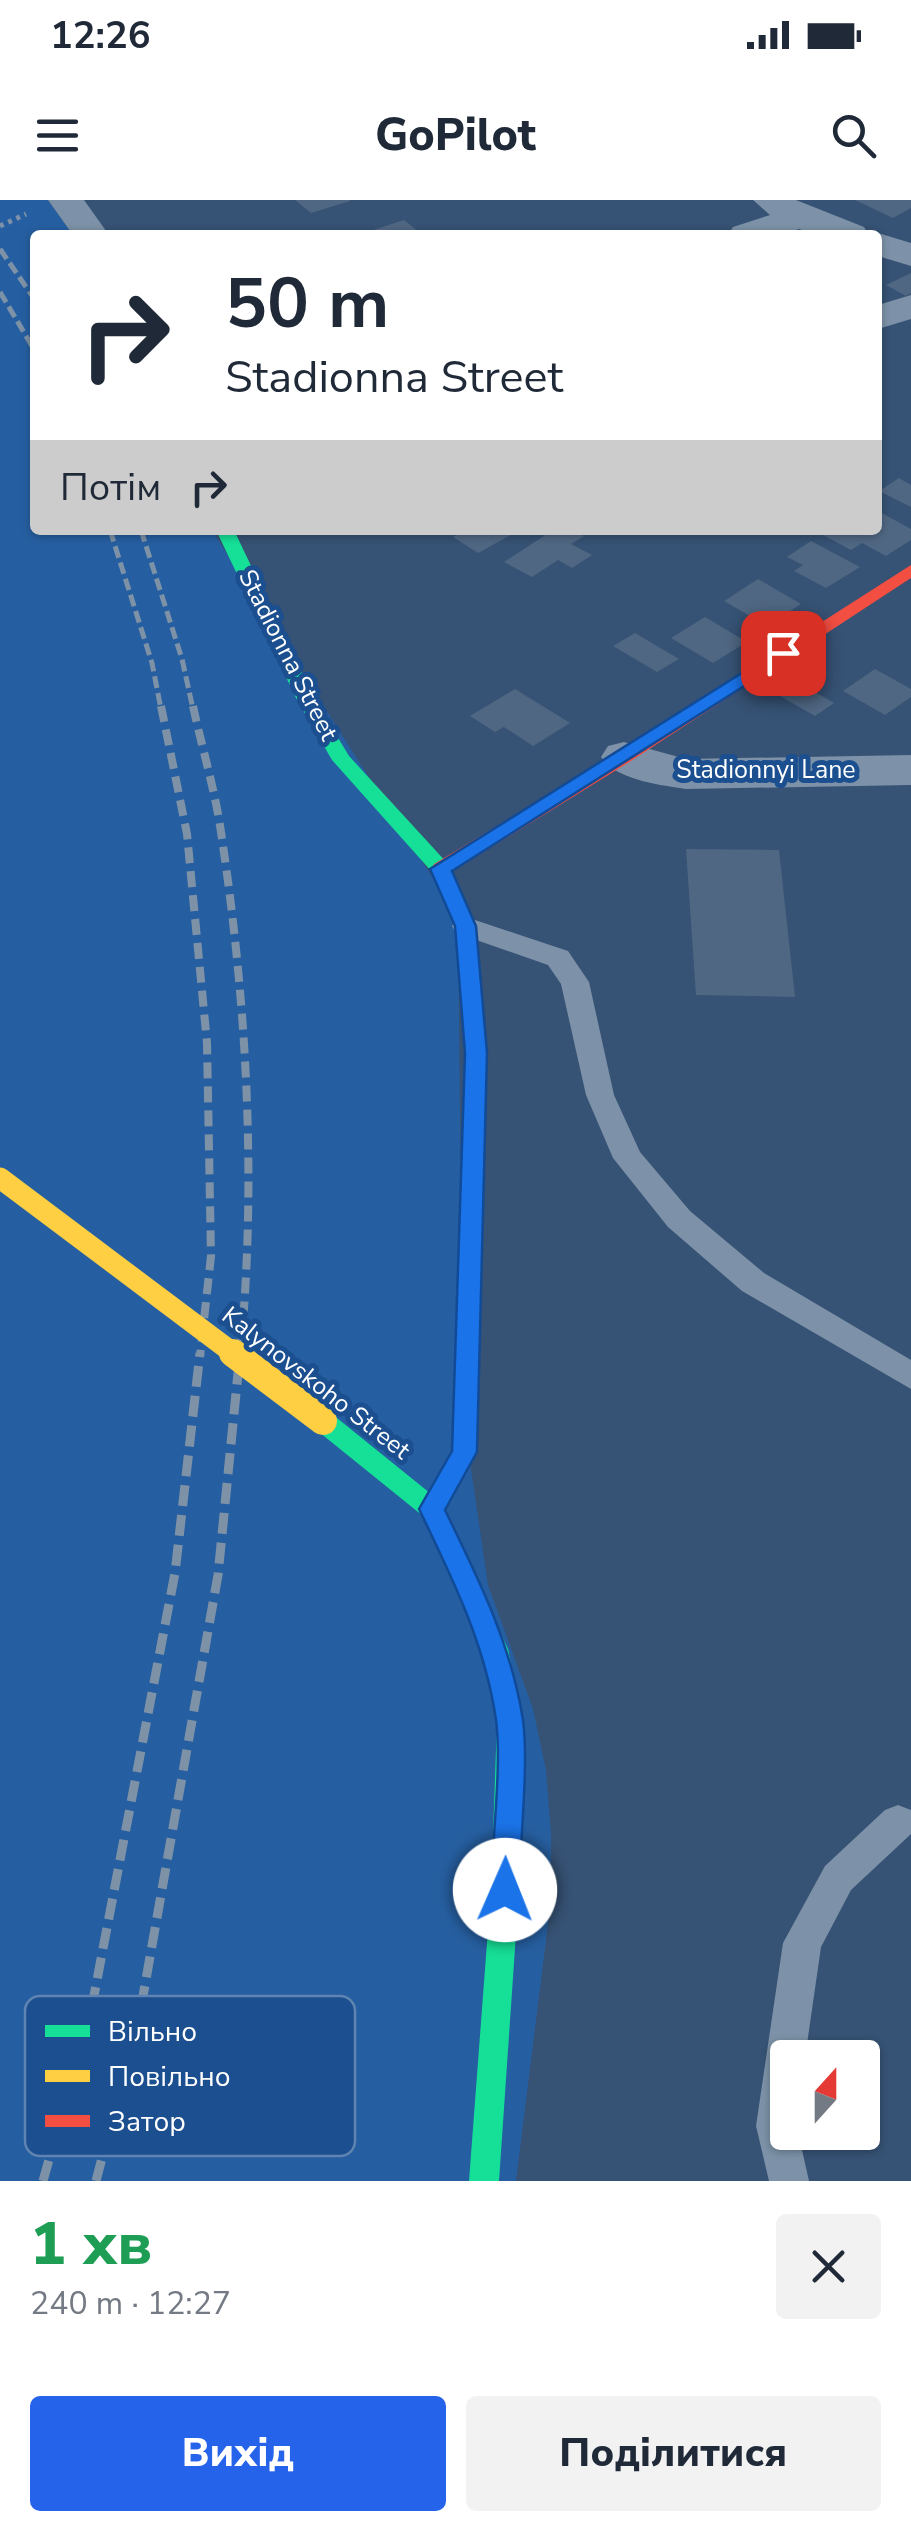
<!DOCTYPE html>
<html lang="uk">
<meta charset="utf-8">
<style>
body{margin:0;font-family:"Nunito Sans",sans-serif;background:#f2f2f3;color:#1f2937;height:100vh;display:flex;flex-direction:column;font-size:38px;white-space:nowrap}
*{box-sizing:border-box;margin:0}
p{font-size:32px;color:#747a83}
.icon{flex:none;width:55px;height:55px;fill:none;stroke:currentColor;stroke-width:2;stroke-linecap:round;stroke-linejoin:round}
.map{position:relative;height:1981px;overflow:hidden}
.sheet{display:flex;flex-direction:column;background:#fff;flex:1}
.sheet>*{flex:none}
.guide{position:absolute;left:30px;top:30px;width:852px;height:305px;border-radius:10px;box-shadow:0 2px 8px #0004;background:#fff;color:#1f2937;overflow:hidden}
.needle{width:65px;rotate:21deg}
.fabs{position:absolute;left:770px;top:1840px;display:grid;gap:20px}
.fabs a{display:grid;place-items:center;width:110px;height:110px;border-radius:10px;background:#fff;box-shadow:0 2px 8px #0004;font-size:50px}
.pin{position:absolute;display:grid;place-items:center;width:85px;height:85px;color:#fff;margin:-42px;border-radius:20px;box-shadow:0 5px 15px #0006}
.me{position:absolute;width:110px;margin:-55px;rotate:1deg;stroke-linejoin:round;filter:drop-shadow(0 0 8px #0008)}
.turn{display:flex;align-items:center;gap:35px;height:210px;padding:0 30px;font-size:45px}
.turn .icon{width:130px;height:130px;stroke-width:2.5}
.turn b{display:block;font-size:70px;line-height:85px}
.then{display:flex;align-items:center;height:95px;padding:0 30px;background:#0003;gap:20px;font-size:38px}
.round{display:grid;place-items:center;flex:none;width:105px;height:105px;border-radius:10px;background:#f2f2f3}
.summary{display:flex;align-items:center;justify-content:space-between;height:170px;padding:0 30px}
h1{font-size:60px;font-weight:800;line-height:75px;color:#1e9e55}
.action{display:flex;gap:20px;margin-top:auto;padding:20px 30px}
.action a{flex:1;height:115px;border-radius:10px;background:#2563eb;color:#fff;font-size:40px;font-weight:800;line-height:115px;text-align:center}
.action a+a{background:#f2f2f3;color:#1f2937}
.status{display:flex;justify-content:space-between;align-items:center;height:70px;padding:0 50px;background:#fff;direction:ltr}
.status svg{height:28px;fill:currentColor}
header{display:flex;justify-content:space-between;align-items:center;height:130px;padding:0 30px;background:#fff;font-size:45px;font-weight:800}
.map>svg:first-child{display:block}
.green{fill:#265fa1}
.building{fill:#506783}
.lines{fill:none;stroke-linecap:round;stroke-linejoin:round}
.path{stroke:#7d92a8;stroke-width:5;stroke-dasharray:4 5;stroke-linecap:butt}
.lane{fill:#7d92a8;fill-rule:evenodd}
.street{fill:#7d92a8;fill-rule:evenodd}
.fast{fill:#16e098;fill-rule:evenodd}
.jam{fill:#f24e42;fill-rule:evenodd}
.rail-far2{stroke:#7e92a7;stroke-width:5;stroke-dasharray:12 5;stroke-linecap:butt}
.rail-far1{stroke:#7e92a7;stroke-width:8;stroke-dasharray:16 8;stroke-linecap:butt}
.rail{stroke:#7e92a7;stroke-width:9;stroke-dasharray:21 9;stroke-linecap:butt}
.slow-bridge-far1{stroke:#ffcf43;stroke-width:21}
.slow-bridge{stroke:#ffcf43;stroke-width:28}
.route{fill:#1a73e8;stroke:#114b97;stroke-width:2.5}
.labels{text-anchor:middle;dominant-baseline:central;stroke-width:10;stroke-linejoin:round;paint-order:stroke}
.street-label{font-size:25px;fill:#fff;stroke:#1b4f8f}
.key{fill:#1b4f8f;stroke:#5f84b1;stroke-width:2.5}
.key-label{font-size:28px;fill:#fff}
</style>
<div class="status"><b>12:26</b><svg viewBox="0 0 49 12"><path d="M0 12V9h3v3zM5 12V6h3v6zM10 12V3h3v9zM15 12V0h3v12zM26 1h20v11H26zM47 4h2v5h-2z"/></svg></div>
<header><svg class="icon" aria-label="menu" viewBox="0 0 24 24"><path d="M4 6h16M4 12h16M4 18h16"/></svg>GoPilot<svg class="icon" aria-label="search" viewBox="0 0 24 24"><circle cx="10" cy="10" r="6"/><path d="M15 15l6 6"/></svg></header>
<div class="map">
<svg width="911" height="1981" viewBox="0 0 911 1981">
<rect width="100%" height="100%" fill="#365274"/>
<polygon class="green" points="0,0 48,0 73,35 35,35 35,330 212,330 458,718 463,1214 488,1385 533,1509 546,1570 551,1634 551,1700 516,1981 0,1981"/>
<g class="building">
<polygon points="295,0 350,0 350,1 311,13"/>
<polygon points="855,0 911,0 911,8 893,18"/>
<polygon points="404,20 423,35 361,35 361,34"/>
<polygon points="911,73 911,93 906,96 886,85"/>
<polygon points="899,278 911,285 911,307 879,291"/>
<polygon points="878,311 911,329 911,340 886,356 862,343 851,350 814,330 878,330"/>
<polygon points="467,330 520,330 478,353 453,337"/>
<polygon points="553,330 573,330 584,336 571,344 592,355 572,368 558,360 532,377 504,362"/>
<polygon points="811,341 860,367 826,388 794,371 803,365 787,357"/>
<polygon points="758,379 801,404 767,426 724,401"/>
<polygon points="705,417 747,442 713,463 671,438"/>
<polygon points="635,433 679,459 657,472 613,446"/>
<polygon points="875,469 911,489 911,497 885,515 843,491"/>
<polygon points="793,479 834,503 815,516 773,492"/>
<polygon points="515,489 570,523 533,546 504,527 495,532 470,516"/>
<polygon points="686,649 779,650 795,797 696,795"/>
</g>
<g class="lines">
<polyline class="path" points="0,26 26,14"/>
<g class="lane">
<polygon points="466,717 568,751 589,782 614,895 640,952 690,1011 764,1073 911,1160 911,1189 742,1091 668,1027 613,958 586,895 561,784 548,765 456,733 452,726 456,719"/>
<polygon points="898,1605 911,1610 911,1634 851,1690 821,1747 805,1858 788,1858 788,1932 798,1932 809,1981 769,1981 756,1926 783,1743 825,1666 885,1610"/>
</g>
<g class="street">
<polygon points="48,0 84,0 109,35 73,35"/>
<polygon points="753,0 796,0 864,27 869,35 816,35 799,29 781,35 728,35 733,27 770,15"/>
<polygon points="878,33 911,43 911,66 878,56 878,35 870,35"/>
<polygon points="911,95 911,119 878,129 878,105"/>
<path d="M624 542 686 559 911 555V585L686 589C660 585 616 580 601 557L608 546Z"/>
</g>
<g class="fast">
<polygon points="216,330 234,330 314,498 349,556 448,664 476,726 487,853 484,955 481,961 465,961 462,955 465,853 456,726 432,672 332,560 296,498"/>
<polygon points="323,1211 332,1214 441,1302 508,1449 523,1523 519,1690 499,1981 469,1981 491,1690 497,1523 482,1449 423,1316 314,1228 311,1221 314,1214"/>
</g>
<g class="jam">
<polygon points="911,365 911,378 631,561 448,674 434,674 431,669 434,664 617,553"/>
<polygon points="473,947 484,955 476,1252 441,1316 432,1320 423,1316 419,1309 452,1251 462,955"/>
</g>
<g class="rail-far2">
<polyline points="0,49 35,100"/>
<polyline points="0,92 35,151"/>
<polyline points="110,330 152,463 161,509"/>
<polyline points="141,330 182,459 193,509"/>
</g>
<g class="rail-far1">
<polyline points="161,506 187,634 207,843 211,1056 200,1156"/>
<path d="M193 506C202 548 215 590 221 632 247 804 257 983 240 1156"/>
</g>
<g class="rail">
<polyline points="43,1981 92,1806 175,1373 200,1153"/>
<polyline points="96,1981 140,1813 218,1375 240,1153"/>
</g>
<polyline class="slow-bridge-far1" points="0,978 237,1156"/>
<polyline class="slow-bridge" points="233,1153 323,1221"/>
</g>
<path class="route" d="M783 447 790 449V457L452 671 476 726 487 853 477 1252 445 1310C478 1378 511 1443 523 1520 529 1566 520 1641 519 1690L515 1700 505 1704 495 1700 491 1690C492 1641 502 1566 496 1520 485 1443 452 1378 419 1309L452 1251 465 853 455 726 430 669Z"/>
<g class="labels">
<g class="street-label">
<text transform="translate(288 455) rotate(63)">Stadionna Street</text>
<text x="766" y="570">Stadionnyi Lane</text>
<text transform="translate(316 1183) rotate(38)">Kalynovskoho Street</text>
</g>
</g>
<rect x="25" y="1796" width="330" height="160" rx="15" class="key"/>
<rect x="45" y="1825" width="45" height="12" fill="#16e098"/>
<rect x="45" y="1870" width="45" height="12" fill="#ffcf43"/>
<rect x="45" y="1915" width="45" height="12" fill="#f24e42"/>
<g class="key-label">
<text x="108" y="1841">Вільно</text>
<text x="108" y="1886">Повільно</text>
<text x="108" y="1931">Затор</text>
</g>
</svg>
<div class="fabs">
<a><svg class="needle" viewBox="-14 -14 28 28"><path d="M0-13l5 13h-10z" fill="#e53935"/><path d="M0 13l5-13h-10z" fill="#747a83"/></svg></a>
</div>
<div class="pin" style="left:783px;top:453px;background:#d93025"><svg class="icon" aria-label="arrive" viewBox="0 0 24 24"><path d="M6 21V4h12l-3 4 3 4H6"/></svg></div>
<svg class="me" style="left:505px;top:1690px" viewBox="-20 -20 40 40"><circle r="19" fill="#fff"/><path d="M0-13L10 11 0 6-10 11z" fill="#1a73e8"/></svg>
<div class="guide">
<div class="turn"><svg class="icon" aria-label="right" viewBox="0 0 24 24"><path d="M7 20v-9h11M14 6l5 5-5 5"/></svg><div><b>50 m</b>Stadionna Street</div></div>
<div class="then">Потім<svg class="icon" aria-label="right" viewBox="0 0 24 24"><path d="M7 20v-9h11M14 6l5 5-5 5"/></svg></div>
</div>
</div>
<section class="sheet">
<div class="summary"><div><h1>1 хв</h1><p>240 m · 12:27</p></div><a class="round"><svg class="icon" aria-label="close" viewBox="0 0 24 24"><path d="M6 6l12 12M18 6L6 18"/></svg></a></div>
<div class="action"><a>Вихід</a><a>Поділитися</a></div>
</section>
